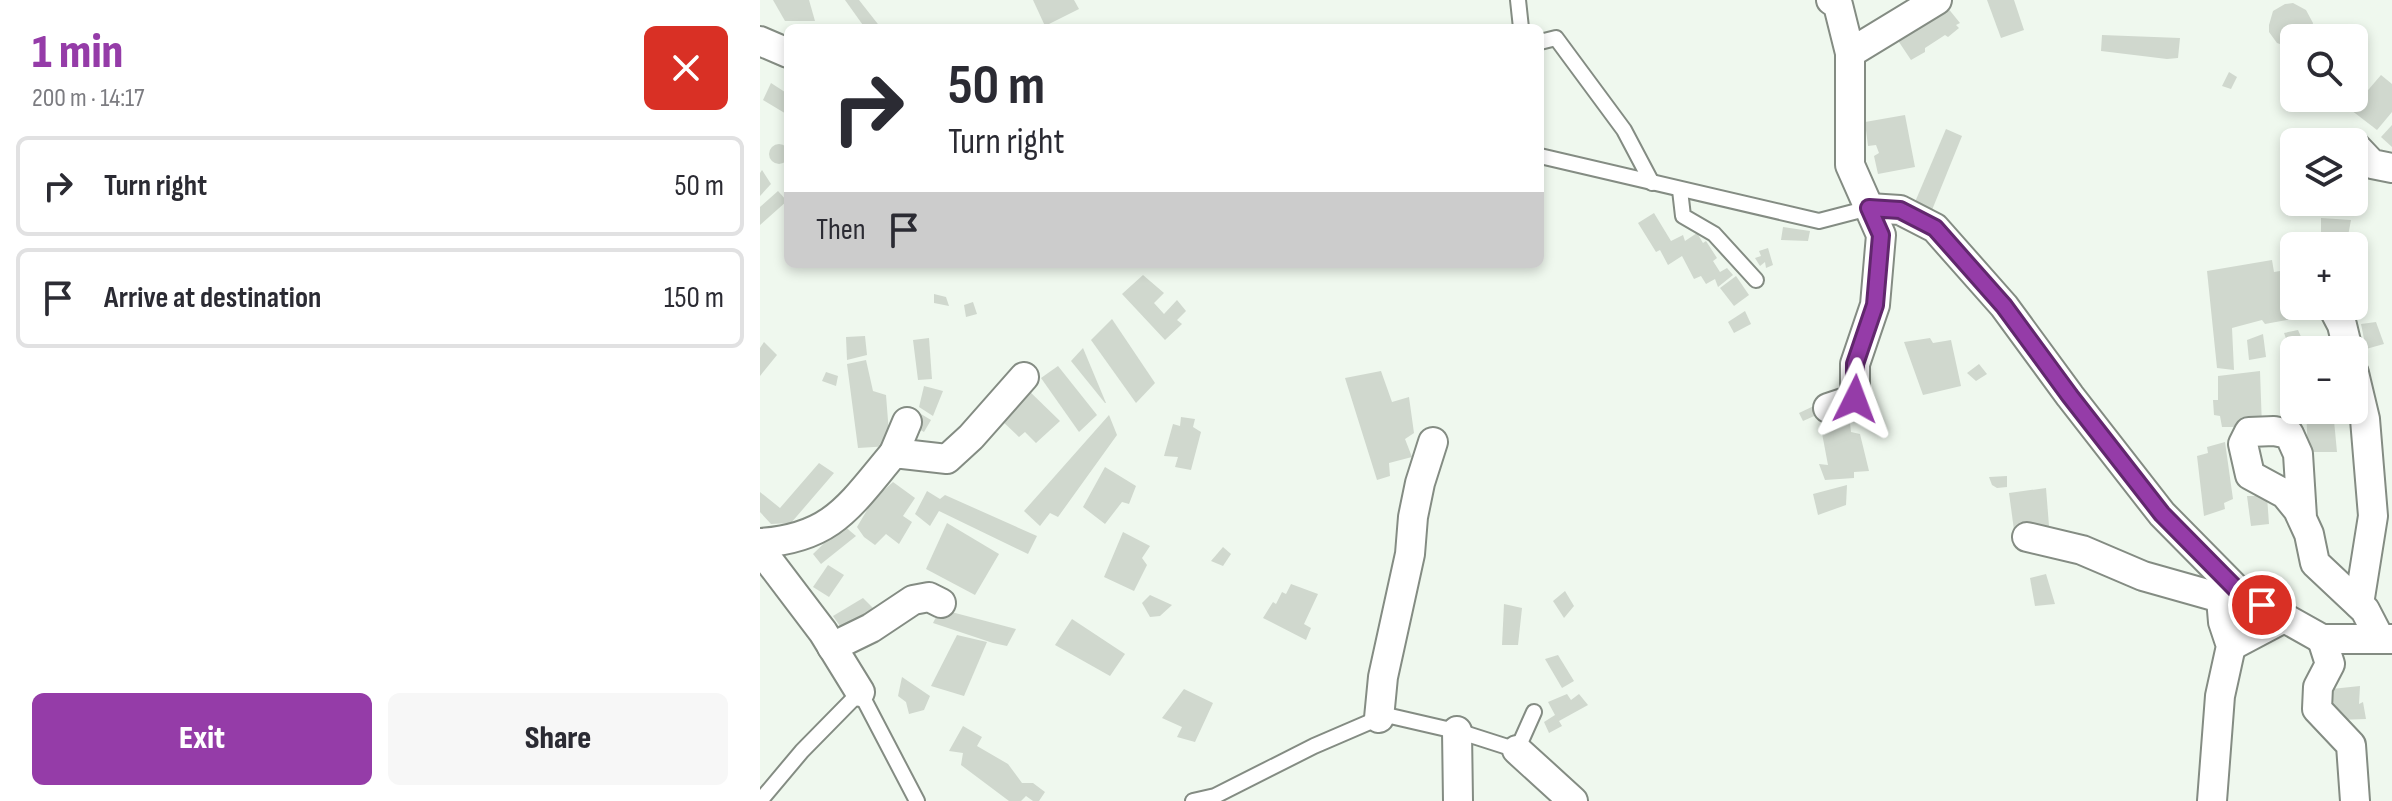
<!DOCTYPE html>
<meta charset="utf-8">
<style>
body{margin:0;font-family:"Sofia Sans Condensed",sans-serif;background:#f7f7f7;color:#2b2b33;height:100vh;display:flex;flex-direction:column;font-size:30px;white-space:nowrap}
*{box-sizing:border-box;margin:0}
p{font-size:26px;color:#7c7c81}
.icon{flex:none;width:44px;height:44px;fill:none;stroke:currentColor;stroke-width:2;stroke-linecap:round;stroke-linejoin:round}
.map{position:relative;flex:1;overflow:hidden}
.side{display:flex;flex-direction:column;background:#fff;width:760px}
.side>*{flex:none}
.top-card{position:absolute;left:24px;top:24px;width:760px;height:244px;border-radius:12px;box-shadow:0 4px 12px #0003;background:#fff;color:#2b2b33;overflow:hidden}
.tools{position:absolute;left:1520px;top:24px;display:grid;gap:16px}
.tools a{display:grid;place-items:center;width:88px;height:88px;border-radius:12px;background:#fff;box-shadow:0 4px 12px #0003;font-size:40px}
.pin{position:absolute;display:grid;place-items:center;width:68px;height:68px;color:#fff;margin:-34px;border:4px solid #fff;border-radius:50%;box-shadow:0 2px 8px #0007}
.me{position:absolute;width:88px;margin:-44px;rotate:3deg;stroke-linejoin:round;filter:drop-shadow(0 0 6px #0008)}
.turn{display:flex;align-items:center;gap:28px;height:168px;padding:0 32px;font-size:36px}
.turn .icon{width:104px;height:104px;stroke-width:2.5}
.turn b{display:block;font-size:56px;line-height:68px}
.then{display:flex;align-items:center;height:76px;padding:0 32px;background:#0003;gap:16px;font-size:30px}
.round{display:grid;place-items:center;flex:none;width:84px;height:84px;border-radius:12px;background:#f7f7f7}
.head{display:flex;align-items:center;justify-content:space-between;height:136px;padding:0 32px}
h1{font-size:48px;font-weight:800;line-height:60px;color:#953ca8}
.button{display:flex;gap:16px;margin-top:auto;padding:16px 32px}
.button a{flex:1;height:92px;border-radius:12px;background:#953ca8;color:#fff;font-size:32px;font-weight:800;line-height:92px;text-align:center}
.button a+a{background:#f7f7f7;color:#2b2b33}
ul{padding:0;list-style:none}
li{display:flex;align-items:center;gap:24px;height:100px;margin:0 16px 12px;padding:0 16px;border:4px solid #e1e1e2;border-radius:12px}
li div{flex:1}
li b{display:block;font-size:30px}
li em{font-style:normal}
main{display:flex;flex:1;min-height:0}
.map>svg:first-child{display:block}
.building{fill:#d0d8ce}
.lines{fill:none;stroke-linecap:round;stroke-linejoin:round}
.service-casing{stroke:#848c83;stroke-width:18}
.minor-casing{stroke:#848c83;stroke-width:32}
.service{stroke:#fff;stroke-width:14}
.minor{stroke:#fff;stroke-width:28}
.route-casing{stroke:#61276d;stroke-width:20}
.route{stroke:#953ca8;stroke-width:14}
</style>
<main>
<section class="side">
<div class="head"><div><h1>1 min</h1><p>200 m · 14:17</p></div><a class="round" style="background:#d93025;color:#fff"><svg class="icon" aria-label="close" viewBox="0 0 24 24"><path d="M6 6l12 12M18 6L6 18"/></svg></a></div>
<ul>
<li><svg class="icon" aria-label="right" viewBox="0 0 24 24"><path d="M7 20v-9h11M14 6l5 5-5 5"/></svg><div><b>Turn right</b></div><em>50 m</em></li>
<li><svg class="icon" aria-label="arrive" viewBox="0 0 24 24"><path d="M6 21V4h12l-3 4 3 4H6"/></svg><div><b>Arrive at destination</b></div><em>150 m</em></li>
</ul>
<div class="button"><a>Exit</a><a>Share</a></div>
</section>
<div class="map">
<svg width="1632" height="801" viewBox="0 0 1632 801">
<rect width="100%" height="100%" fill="#eff8ee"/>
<g class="building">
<polygon points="13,0 49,0 55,21 25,21"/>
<polygon points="85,0 99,0 121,28 105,28"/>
<polygon points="273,0 314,0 319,9 285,26"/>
<polygon points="1227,0 1254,0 1264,30 1241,38"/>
<polygon points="1533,3 1546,10 1553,23 1549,38 1534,38 1534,47 1531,48 1517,43 1509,32 1509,25 1513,11 1525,4"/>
<polygon points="1187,7 1200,23 1196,25 1199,28 1188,37 1185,35 1165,48 1165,52 1151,60 1137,39"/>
<polygon points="1342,35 1420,38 1418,58 1407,59 1341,51"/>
<polygon points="1469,72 1477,77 1471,89 1462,86"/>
<polygon points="1621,75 1632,84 1632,112 1617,130 1591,110"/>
<polygon points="11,83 28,94 28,115 3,100"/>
<polygon points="1145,115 1155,167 1118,174 1114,156 1119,153 1116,145 1108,146 1105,122"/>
<polygon points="1632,125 1632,147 1621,137"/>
<polygon points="1186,129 1202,136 1172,210 1155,202"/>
<circle cx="19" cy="154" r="10"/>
<polygon points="2,170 11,184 0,196 0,173"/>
<polygon points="18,191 27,201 0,225 0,207"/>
<polygon points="894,213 911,241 923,235 925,241 937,233 943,243 946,241 957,258 953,261 960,272 967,268 973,275 958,287 955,279 946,284 941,276 934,279 922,256 908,265 900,250 896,252 878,223"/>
<polygon points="1561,218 1591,220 1588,236 1561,234"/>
<polygon points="1023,227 1050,231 1048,241 1021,240"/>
<polygon points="1008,248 1013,265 1006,268 1005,262 1000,266 995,258 1001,256 999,251"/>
<polygon points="1512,260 1514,272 1520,271 1522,282 1528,279 1534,310 1531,311 1532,319 1505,324 1502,320 1472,328 1474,370 1457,368 1447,271"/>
<polygon points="383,275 404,293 394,303 404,314 417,300 426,311 417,320 422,324 405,340 362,294"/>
<polygon points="976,276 989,295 974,306 960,288"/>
<polygon points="174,294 186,297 189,306 174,303"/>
<polygon points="213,302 217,314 206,317 204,305"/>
<polygon points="985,311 991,324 974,333 968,322"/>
<polygon points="352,319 395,383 376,403 331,340"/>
<polygon points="1616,322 1624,344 1606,349 1601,324"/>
<polygon points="1538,330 1547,350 1534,350 1534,360 1524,333"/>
<polygon points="1503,334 1506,357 1489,360 1487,340"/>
<polygon points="105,336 107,355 87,360 86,337"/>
<polygon points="169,338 172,379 158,380 153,340"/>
<polygon points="1170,338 1173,343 1191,340 1201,386 1163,395 1144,342"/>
<polygon points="4,342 17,355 0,376 0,348"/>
<polygon points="323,348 346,403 345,403 311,361"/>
<polygon points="106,360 113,391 126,395 130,446 98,448 87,364"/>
<polygon points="1219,364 1227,374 1216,381 1207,373"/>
<polygon points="298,366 337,415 319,432 281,378"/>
<polygon points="621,371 632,402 649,397 654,433 645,439 652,457 629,463 630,476 617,480 585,378"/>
<polygon points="1500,371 1502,427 1462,427 1460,416 1454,415 1453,400 1458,400 1458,376"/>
<polygon points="66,372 78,376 76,386 62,381"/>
<polygon points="164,386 183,391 173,416 159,407"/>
<polygon points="265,387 300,421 276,443 265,432 259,437 239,418"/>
<polygon points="1058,404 1061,413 1043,421 1039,413"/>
<polygon points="1546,410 1573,410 1577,452 1548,452"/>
<polygon points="161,414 171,420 164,432 153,426"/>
<polygon points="349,415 357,435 298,517 290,513 280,526 264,511"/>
<polygon points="421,417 435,419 433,427 441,432 431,470 415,467 418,457 404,456 413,424 420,426"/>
<polygon points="1090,423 1091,432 1100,434 1109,471 1094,472 1094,478 1065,480 1059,464 1068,465 1061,428"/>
<polygon points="1465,442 1473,499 1464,503 1465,509 1444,516 1437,456 1448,453 1447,447"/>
<polygon points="59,463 74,473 31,523 11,524 0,512 0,492 20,508"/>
<polygon points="345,467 376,486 369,504 362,502 345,524 323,507"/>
<polygon points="1247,476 1247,487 1237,488 1232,485 1229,477"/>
<polygon points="133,482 155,498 143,516 152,522 139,544 126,534 115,545 104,537 97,527 113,500"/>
<polygon points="1087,485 1086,505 1058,515 1053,494"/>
<polygon points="1286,488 1289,526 1254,530 1249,493"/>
<polygon points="167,491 180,499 185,495 277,536 268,554 179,511 170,526 155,514"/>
<polygon points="1487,496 1507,496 1509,524 1491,526"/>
<polygon points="187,523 239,554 215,595 166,569"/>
<polygon points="83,525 96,536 61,564 53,554"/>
<polygon points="363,532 390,546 382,558 387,565 374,591 344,577"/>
<polygon points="463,547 471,554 463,566 451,561"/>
<polygon points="68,565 84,575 69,597 53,587"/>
<polygon points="1286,574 1295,604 1275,606 1270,578"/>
<polygon points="531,584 558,594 544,624 551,628 546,640 503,618 513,602 516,604 522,592 526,594"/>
<polygon points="805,591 814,606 804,618 793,601"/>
<polygon points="390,595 412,605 400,616 390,617 382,603"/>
<polygon points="103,598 116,611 82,629 73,616"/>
<polygon points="744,604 762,608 758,645 742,645"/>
<polygon points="180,609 256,629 247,646 233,643 173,623"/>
<polygon points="312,619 365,654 350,676 295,645"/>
<polygon points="197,635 227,642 204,696 171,686"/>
<polygon points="798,655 814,681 802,688 785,659"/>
<polygon points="142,677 170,696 164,710 149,714 146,702 138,696"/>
<polygon points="1600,686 1599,704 1603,702 1606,719 1577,720 1562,690"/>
<polygon points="424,689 453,703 435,742 417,737 422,727 402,718"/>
<polygon points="807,694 811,700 819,694 828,705 799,721 802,726 789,733 784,722 795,715 788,702"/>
<polygon points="203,726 222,737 217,746 248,764 262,783 273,783 285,792 279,801 273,801 266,796 261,801 249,801 201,765 203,753 189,751"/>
</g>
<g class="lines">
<defs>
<g id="service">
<polyline points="758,0 761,28"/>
<polyline points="780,42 796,38 864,130 892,183"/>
<polyline points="780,156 1059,221 1109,208"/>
<polyline points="920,190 923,216 954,234 996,280"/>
<polyline points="0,801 42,751 100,692 157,801"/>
<polyline points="433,801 455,796 554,746 626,715 704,733 757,750 774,712"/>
</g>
<g id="minor">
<polyline points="0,41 28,53"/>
<polyline points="1090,53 1177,0"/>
<polyline points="1594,145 1612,164 1632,168"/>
<polyline points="1109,208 1140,210 1175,228 1244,306 1310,396 1402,514 1480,593 1562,639 1632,639"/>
<polyline points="1572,306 1582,325 1588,350"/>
<polyline points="1594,373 1605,419 1613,516 1599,604"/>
<polyline points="1068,408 1095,399 1095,364 1115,305 1121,235 1090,165 1090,53 1078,5 1071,0"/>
<polyline points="134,453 147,422"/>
<polyline points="1542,517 1538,454 1529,434 1514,431 1489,432 1483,444 1490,475 1525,494 1538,510 1549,534 1555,563 1605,610 1620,639"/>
<polyline points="1267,537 1322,550 1383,576 1461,598"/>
<path d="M0 543C73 538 90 505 134 453L187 459 211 437 264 377"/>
<polyline points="0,549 63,632 100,692"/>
<polyline points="1562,639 1570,664 1558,687 1557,709 1591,745 1595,801"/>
<polyline points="1471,646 1524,618"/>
<polyline points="72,647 111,628 153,600 169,597 181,603"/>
<polyline points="619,718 623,677 650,554 653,517 660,483 673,442"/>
<polyline points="697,731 698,801"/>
<polyline points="757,750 813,801"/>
<polyline points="1452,801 1460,696 1471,646 1463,622 1461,598 1480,593"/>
</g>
</defs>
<use href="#service" class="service-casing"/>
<use href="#minor" class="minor-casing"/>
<use href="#service" class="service"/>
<use href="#minor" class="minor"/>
</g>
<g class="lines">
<defs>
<polyline id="route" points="1095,399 1095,364 1115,305 1121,235 1109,208 1140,210 1175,228 1244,306 1310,396 1402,514 1480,593 1502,605"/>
</defs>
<use href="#route" class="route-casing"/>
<use href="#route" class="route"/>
</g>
</svg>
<div class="tools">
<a><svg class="icon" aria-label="search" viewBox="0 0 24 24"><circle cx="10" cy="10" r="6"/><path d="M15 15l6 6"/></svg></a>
<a><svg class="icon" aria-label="layers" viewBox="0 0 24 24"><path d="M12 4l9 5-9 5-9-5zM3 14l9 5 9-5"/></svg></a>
<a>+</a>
<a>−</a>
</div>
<div class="pin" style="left:1502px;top:605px;background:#d93025"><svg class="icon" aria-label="arrive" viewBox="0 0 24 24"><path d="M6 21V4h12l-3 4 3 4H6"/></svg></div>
<svg class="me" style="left:1095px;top:399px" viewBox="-20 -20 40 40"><path d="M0-17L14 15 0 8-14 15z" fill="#953ca8" stroke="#fff" stroke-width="4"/></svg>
<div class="top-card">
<div class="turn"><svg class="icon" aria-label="right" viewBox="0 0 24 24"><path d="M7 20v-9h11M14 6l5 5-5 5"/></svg><div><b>50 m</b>Turn right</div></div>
<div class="then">Then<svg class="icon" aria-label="arrive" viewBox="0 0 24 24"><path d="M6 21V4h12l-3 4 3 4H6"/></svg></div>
</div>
</div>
</main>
